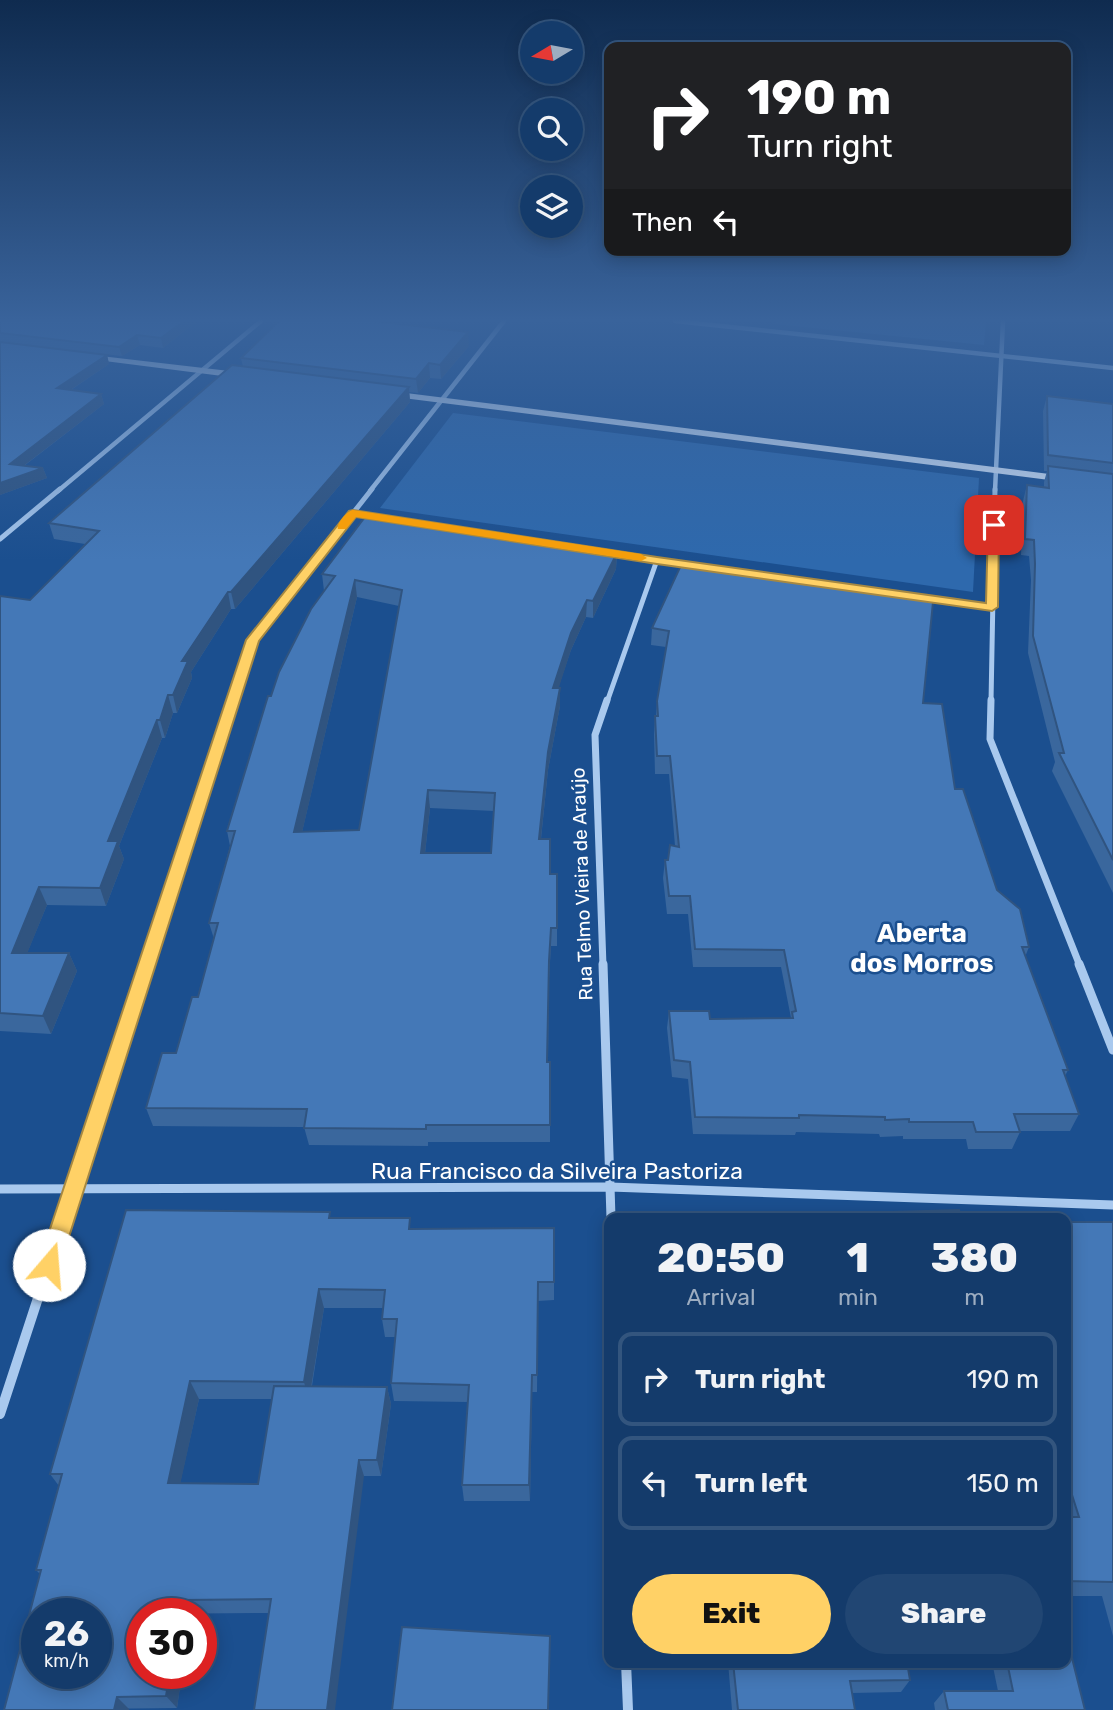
<!DOCTYPE html>
<meta charset="utf-8">
<style>
body{margin:0;font-family:Rubik,sans-serif;background:#214673;color:#f1f3f6;height:100vh;display:flex;flex-direction:column;font-size:26px;white-space:nowrap}
*{box-sizing:border-box;margin:0}
p{font-size:23px;color:#9dadc1}
.icon{flex:none;width:38px;height:38px;fill:none;stroke:currentColor;stroke-width:2;stroke-linecap:round;stroke-linejoin:round}
.map{position:relative;flex:1;overflow:hidden}
.details{position:absolute;left:604px;top:1213px;width:467px;height:455px;display:flex;flex-direction:column;background:#143b6b;border-radius:14px;box-shadow:0 4px 18px #0003,0 0 0 2px #33557e}
.details>*{flex:none}
.guide{position:absolute;left:604px;top:42px;width:467px;height:214px;border-radius:14px;box-shadow:0 4px 18px #0003,0 0 0 2px #33557e;background:#202124;color:#fff;overflow:hidden}
.needle{width:46px;rotate:260deg}
.fabs{position:absolute;left:520px;top:21px;display:grid;gap:14px}
.fabs a{display:grid;place-items:center;width:63px;height:63px;border-radius:50%;background:#143b6b;box-shadow:0 4px 18px #0003,0 0 0 2px #33557e;font-size:35px}
.speed{position:absolute;left:21px;top:1598px;display:flex;gap:14px;font-size:35px;font-weight:700;text-align:center}
.speed>*{display:grid;place-content:center;width:91px;height:91px;border-radius:50%;background:#143b6b;box-shadow:0 4px 18px #0003,0 0 0 2px #33557e;line-height:1}
.speed small{font-size:18px;font-weight:400}
.speed .limit{border:10px solid #d22;background:#fff;color:#111}
.pin{position:absolute;display:grid;place-items:center;width:60px;height:60px;color:#fff;margin:-30px;border-radius:14px;box-shadow:0 4px 10px #0006}
.me{position:absolute;width:77px;margin:-38px;rotate:18deg;stroke-linejoin:round;filter:drop-shadow(0 0 5px #0008)}
.turn{display:flex;align-items:center;gap:24px;height:147px;padding:0 28px;font-size:32px}
.turn .icon{width:91px;height:91px;stroke-width:2.5}
.turn b{display:block;font-size:49px;line-height:60px}
.then{display:flex;align-items:center;height:66px;padding:0 28px;background:#0003;gap:14px;font-size:26px}
.eta{display:flex;justify-content:space-evenly;align-items:center;height:119px;text-align:center}
.eta b{font-size:42px;font-weight:800;line-height:49px}
.action{display:flex;gap:14px;margin-top:auto;padding:14px 28px}
.action a{flex:1;height:80px;border-radius:42px;background:#ffd166;color:#111;font-size:28px;font-weight:800;line-height:80px;text-align:center}
.action a+a{background:#214673;color:#f1f3f6}
ul{padding:0;list-style:none}
li{display:flex;align-items:center;gap:21px;height:94px;margin:0 14px 10px;padding:0 14px;border:4px solid #33557e;border-radius:14px}
li div{flex:1}
li b{display:block;font-size:26px}
li em{font-style:normal}
.map>svg:first-child{display:block}
.green{fill:#2e69ad}
.lines{fill:none;stroke-linecap:round;stroke-linejoin:round}
.street-far4{stroke:#a9c9ee;stroke-width:4.5}
.street-far3{stroke:#a9c9ee;stroke-width:5}
.street-far2{stroke:#a9c9ee;stroke-width:7}
.street-far1{stroke:#a9c9ee;stroke-width:9}
.street{stroke:#a9c9ee;stroke-width:10}
.secondary{fill:#d6e6fa;fill-rule:evenodd}
.wall{fill:#3a679d;fill-rule:evenodd}
.shaded-wall{fill:#305480}
.building{fill:#4478b7;stroke:#305480;stroke-width:2;fill-rule:evenodd}
.route{fill:#ffd166;stroke:#a68842;stroke-width:2}
.slow{fill:#f59e0b}
.labels{text-anchor:middle;dominant-baseline:central;stroke-width:5;stroke-linejoin:round;paint-order:stroke}
.street-label{font-size:19px;fill:#fff;stroke:#1b4f8f}
.near-street-label{font-size:23px;fill:#fff;stroke:#1b4f8f}
.district-label{font-size:26px;font-weight:bold;fill:#fff;stroke:#1b4f8f}
</style>
<div class="map">
<svg width="1113" height="1710" viewBox="0 0 1113 1710">
<rect width="100%" height="100%" fill="#1b4f8f"/>
<g class="green">
<polygon points="775,321 986,321 984,345 774,324"/>
<polygon points="453,413 979,478 973,592 380,508"/>
</g>
<g class="lines">
<g class="street-far4">
<polyline points="675,321 1113,368"/>
<polyline points="58,491 261,321"/>
<polyline points="370,491 504,321"/>
<polyline points="995,491 1003,321"/>
</g>
<g class="street-far3">
<polyline points="353,513 507,537"/>
<polyline points="0,539 60,489"/>
<polyline points="608,553 690,565"/>
<polyline points="726,570 992,607"/>
<polyline points="233,702 253,640 372,489"/>
<polyline points="607,702 657,560"/>
<polyline points="991,702 995,489"/>
</g>
<g class="street-far2">
<polyline points="991,700 990,739 1080,966"/>
<polyline points="147,966 233,700"/>
<polyline points="603,966 595,735 607,700"/>
</g>
<g class="street-far1">
<polyline points="603,964 611,1218"/>
<polyline points="1079,964 1113,1050"/>
<polyline points="0,1189 610,1187 1113,1205"/>
<polyline points="38,1297 147,964"/>
</g>
<g class="street">
<polyline points="0,1414 39,1295"/>
<polyline points="626,1662 628,1710"/>
</g>
<g class="secondary">
<polygon points="92,355 238,372 242,375 238,378 89,359 89,355"/>
<polygon points="390,391 1065,476 1070,479 1065,482 387,396 387,392"/>
</g>
</g>
<g class="wall">
<polygon points="0,321 197,321 163,348 140,345 122,356 85,352 107,355 109,364 71,390 101,394 104,404 24,466 43,468 47,478 0,495"/>
<polygon points="469,346 441,379 430,378 418,393 409,392 410,402 235,609 231,609 191,672 192,678 177,713 173,713 165,738 162,738 119,846 124,859 106,906 47,905 27,953 69,953 77,971 51,1034 0,1031 0,596 30,600 85,544 54,539 49,523 243,367 241,358"/>
<polygon points="1047,396 1113,404 1113,893 1052,771 1055,762 1028,653 1031,580 1029,556 1021,555 1023,501 1027,485 1044,487 1044,482 1047,471 1044,471 1043,411"/>
<path d="M617 553 616 569 593 618 586 617 571 650 558 688 560 706 548 770 541 839 550 874H557V946H551L549 979 548 1062H550V1142H428V1146L309 1145 304 1127 153 1126 146 1108 176 1053 198 997 214 939 209 923 230 846 227 831 271 696 324 591 322 574ZM357 597 399 606 359 830 302 832ZM430 808 494 811 491 853H425Z"/>
<polygon points="682,563 923,703 955,789 997,890 1029,947 1025,957 1068,1070 1065,1076 1079,1114 1070,1131 1019,1131 1020,1132 1012,1149 968,1149 966,1139 903,1139 903,1136 880,1137 879,1134 796,1132 795,1135 693,1134 688,1079 672,1077 667,1028 669,1011 710,1019 790,1018 791,1018 781,967 693,967 688,914 667,914 663,878 665,860 668,860 675,846 669,774 655,774 654,734 655,716 656,716 657,701 666,647 651,645 652,628"/>
<path d="M331 1218 412 1229 554 1228V1300L538 1301 537 1392H532L530 1501H464L462 1485 468 1402 394 1401 391 1383 395 1337H385L382 1319 383 1308H324L312 1386 387 1387 391 1404 381 1476H364L269 1613 142 1614V1673H182L177 1708 4 1710 40 1574 36 1570 59 1486 50 1474ZM199 1399H272L258 1484 180 1483Z"/>
<polygon points="1066,1222 1113,1222 1113,1636 1102,1596 1066,1596"/>
<polygon points="728,1662 907,1662 910,1680 901,1692 852,1693 855,1710 732,1710"/>
<polygon points="992,1662 1066,1662 1085,1710 935,1710 934,1703 944,1691 998,1691"/>
</g>
<g class="shaded-wall">
<polygon points="184,321 197,321 163,348 161,338"/>
<polygon points="468,332 469,346 441,379 440,365"/>
<polygon points="137,335 140,345 122,356 119,347"/>
<polygon points="107,355 109,364 60,397 57,388"/>
<polygon points="429,363 430,378 418,393 416,379"/>
<polygon points="409,387 410,402 235,609 231,592"/>
<polygon points="101,394 104,404 13,474 10,464"/>
<polygon points="43,468 47,478 0,495 0,483"/>
<polygon points="617,553 616,569 593,618 593,601"/>
<polygon points="355,580 357,597 298,850 294,832"/>
<polygon points="228,592 231,609 191,672 192,678 177,713 173,695 182,661"/>
<polygon points="587,600 586,617 571,650 553,706 553,688 571,633"/>
<polygon points="560,688 560,706 548,770 539,857 539,839 548,752"/>
<polygon points="168,695 173,713 165,738 160,720"/>
<polygon points="157,720 162,738 119,846 124,859 106,906 100,888 108,841"/>
<polygon points="428,790 430,808 423,871 421,853"/>
<polygon points="39,887 47,905 20,971 12,953"/>
<polygon points="69,953 77,971 51,1034 43,1016"/>
<polygon points="319,1289 324,1308 309,1400 304,1382"/>
<polygon points="532,1375 532,1392 530,1501 529,1485"/>
<polygon points="190,1381 199,1399 177,1499 168,1483"/>
<polygon points="387,1387 391,1404 381,1476 377,1460"/>
<polygon points="359,1460 364,1476 335,1710 327,1710"/>
<polygon points="183,1600 192,1614 180,1614"/>
<polygon points="170,1673 182,1673 177,1708 166,1696"/>
<polygon points="117,1697 129,1709 129,1710 114,1710"/>
</g>
<g class="building">
<polygon points="0,321 184,321 161,338 137,335 119,347 0,333"/>
<polygon points="279,321 374,321 468,332 440,365 429,363 416,379 241,358"/>
<polygon points="0,342 107,355 57,388 101,394 10,464 43,468 0,483"/>
<polygon points="232,365 409,387 231,592 228,592 182,661 188,661 173,695 168,695 160,720 157,720 108,841 118,841 100,888 39,887 12,953 69,953 43,1016 0,1013 0,596 30,600 99,531 49,523"/>
<polygon points="1047,396 1113,404 1113,463 1048,455"/>
<polygon points="1048,466 1113,474 1113,860 1059,753 1064,753 1033,636 1035,564 1034,540 1025,539 1027,485 1049,488"/>
<path d="M365 517 617 553 593 601 587 600 571 633 553 688H560L548 752 539 839H550V874H557V928H551L549 961 547 1062H550V1125H426V1129L304 1128 307 1109 146 1108 162 1053H176L192 997H198L218 923H209L235 831H227L268 696H271L279 672 311 609 335 576 322 574ZM355 580 402 590 359 830 294 832ZM428 790 495 793 491 853H421Z"/>
<polygon points="682,563 933,602 923,703 942,704 955,789 963,789 997,890 1020,909 1029,947 1022,947 1068,1070 1063,1070 1079,1114 1014,1114 1020,1132 976,1132 973,1122 909,1122 909,1119 885,1120 885,1117 799,1115 799,1118 695,1117 690,1062 674,1060 669,1011 709,1011 710,1019 793,1018 792,1012 796,1011 784,950 695,949 690,896 669,896 665,860 668,860 670,845 679,847 670,756 657,756 655,716 658,716 657,701 669,631 652,628"/>
<path d="M126 1210 330 1212 329 1218H410L409 1229 554 1228V1282H538L537 1375H532L529 1485H462L469 1385 391 1383 397 1319H382L385 1290 319 1289 304 1382 190 1381 168 1483 258 1484 274 1386 387 1387 377 1460H359L327 1710H254L271 1599 183 1600 180 1614H142V1673H170L166 1696 117 1697 114 1710H4L41 1570H36L62 1474H50ZM37 1614H96V1673H37Z"/>
<polygon points="959,1210 961,1218 792,1218 792,1215"/>
<polygon points="1066,1222 1113,1222 1113,1582 1066,1581 1066,1517 1079,1517 1066,1476"/>
<polygon points="402,1627 550,1636 548,1710 392,1710"/>
<polygon points="1066,1634 1085,1710 948,1710 944,1691 1013,1691 1007,1662 1066,1662"/>
<polygon points="733,1662 907,1662 910,1680 850,1681 855,1710 738,1710"/>
</g>
<linearGradient id="sky" x2="0" y2="1"><stop stop-color="#0f2b4f"/><stop offset="0.57" stop-color="#39639b"/><stop offset="1" stop-color="#39639b" stop-opacity="0"/></linearGradient>
<rect width="1113" height="561" fill="url(#sky)"/>
<polygon class="route" points="353,510 657,557 986,603 988,525 994,521 999,525 998,607 992,611 657,564 356,517 259,641 60,1265 56,1272 49,1275 41,1272 38,1265 246,640 349,511"/>
<path class="slow" d="M353 510 641 554 647 558 641 561 356 517 346 529H338C336 524 347 511 353 510Z"/>
<g class="labels">
<g class="street-label">
<text transform="translate(582 884) rotate(-92)">Rua Telmo Vieira de Araújo</text>
</g>
<g class="near-street-label">
<text x="557" y="1171">Rua Francisco da Silveira Pastoriza</text>
</g>
<g class="district-label">
<text x="922" y="933">Aberta<tspan x="922" dy="30">dos Morros</tspan></text>
</g>
</g>
</svg>
<div class="fabs">
<a><svg class="needle" viewBox="-14 -14 28 28"><path d="M0-13l5 13h-10z" fill="#e53935"/><path d="M0 13l5-13h-10z" fill="#9dadc1"/></svg></a>
<a><svg class="icon" aria-label="search" viewBox="0 0 24 24"><circle cx="10" cy="10" r="6"/><path d="M15 15l6 6"/></svg></a>
<a><svg class="icon" aria-label="layers" viewBox="0 0 24 24"><path d="M12 4l9 5-9 5-9-5zM3 14l9 5 9-5"/></svg></a>
</div>
<div class="speed"><div>26<small>km/h</small></div><div class="limit">30</div></div>
<div class="pin" style="left:994px;top:525px;background:#d93025"><svg class="icon" aria-label="arrive" viewBox="0 0 24 24"><path d="M6 21V4h12l-3 4 3 4H6"/></svg></div>
<svg class="me" style="left:49px;top:1265px" viewBox="-20 -20 40 40"><circle r="19" fill="#fff"/><path d="M0-13L10 11 0 6-10 11z" fill="#ffd166"/></svg>
<div class="guide">
<div class="turn"><svg class="icon" aria-label="right" viewBox="0 0 24 24"><path d="M7 20v-9h11M14 6l5 5-5 5"/></svg><div><b>190 m</b>Turn right</div></div>
<div class="then">Then<svg class="icon" aria-label="left" viewBox="0 0 24 24"><path d="M17 20v-9H6M10 6l-5 5 5 5"/></svg></div>
</div>
<section class="details">
<div class="eta">
<div><b>20:50</b><p>Arrival</p></div>
<div><b>1</b><p>min</p></div>
<div><b>380</b><p>m</p></div>
</div>
<ul>
<li><svg class="icon" aria-label="right" viewBox="0 0 24 24"><path d="M7 20v-9h11M14 6l5 5-5 5"/></svg><div><b>Turn right</b></div><em>190 m</em></li>
<li><svg class="icon" aria-label="left" viewBox="0 0 24 24"><path d="M17 20v-9H6M10 6l-5 5 5 5"/></svg><div><b>Turn left</b></div><em>150 m</em></li>
</ul>
<div class="action"><a>Exit</a><a>Share</a></div>
</section>
</div>
